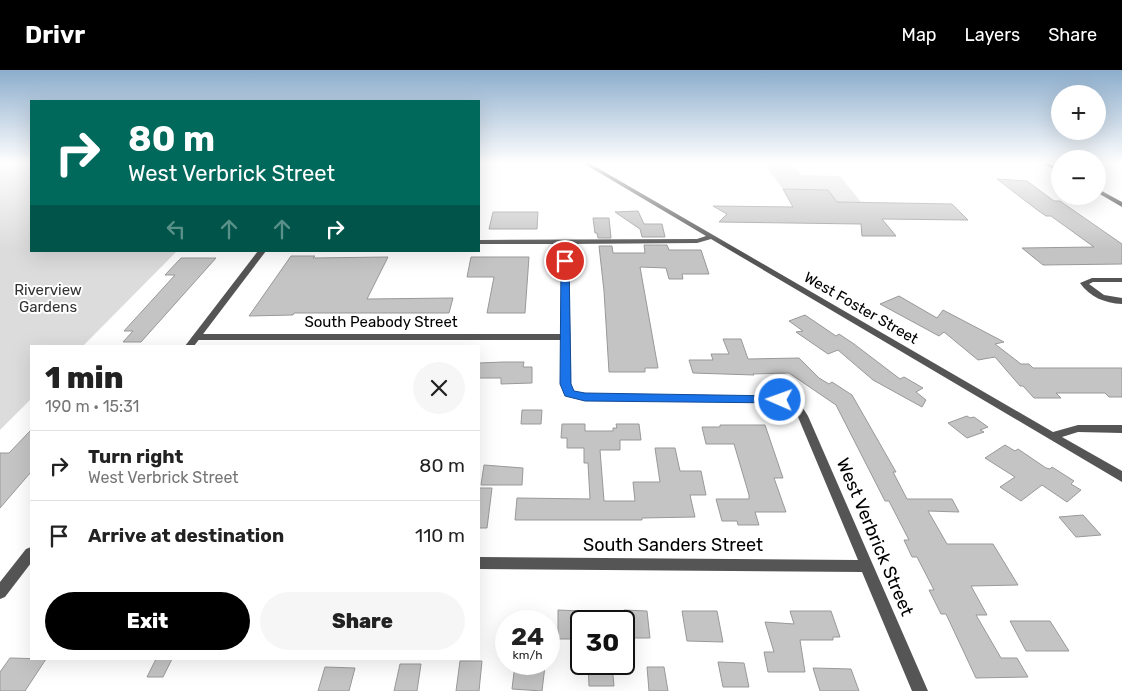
<!DOCTYPE html>
<meta charset="utf-8">
<style>
body{margin:0;font-family:Rubik,sans-serif;background:#f6f6f6;color:#222;height:100vh;display:flex;flex-direction:column;font-size:19px;white-space:nowrap}
*{box-sizing:border-box;margin:0}
p{font-size:16px;color:#767676}
.icon{flex:none;width:28px;height:28px;fill:none;stroke:currentColor;stroke-width:2;stroke-linecap:round;stroke-linejoin:round}
.map{position:relative;flex:1;overflow:hidden}
.drawer{position:absolute;left:30px;top:275px;width:450px;height:315px;display:flex;flex-direction:column;background:#fff;border-radius:0px;box-shadow:0 5px 20px #0002}
.drawer>*{flex:none}
.top-card{position:absolute;left:30px;top:30px;width:450px;height:152px;border-radius:0px;box-shadow:0 5px 20px #0002;background:#00695c;color:#fff;overflow:hidden}
.tools{position:absolute;left:1051px;top:15px;display:grid;gap:10px}
.tools a{display:grid;place-items:center;width:55px;height:55px;border-radius:50%;background:#fff;box-shadow:0 5px 20px #0002;font-size:25px}
.speed{position:absolute;left:495px;top:540px;display:flex;gap:10px;font-size:25px;font-weight:700;text-align:center}
.speed>*{display:grid;place-content:center;width:65px;height:65px;border-radius:50%;background:#fff;box-shadow:0 5px 20px #0002;line-height:1}
.speed small{font-size:12px;font-weight:400}
.speed .limit{border:2px solid #111;border-radius:8px;background:#fff;color:#111}
.pin{position:absolute;display:grid;place-items:center;width:42px;height:42px;color:#fff;margin:-21px;border:2px solid #fff;border-radius:50%;box-shadow:0 1px 5px #0007}
.me{position:absolute;width:55px;margin:-28px;rotate:272deg;stroke-linejoin:round;filter:drop-shadow(0 0 4px #0008)}
.turn{display:flex;align-items:center;gap:18px;height:105px;padding:0 15px;font-size:22px}
.turn .icon{width:65px;height:65px;stroke-width:2.5}
.turn b{display:block;font-size:35px;line-height:42px}
.lanes{display:flex;align-items:center;height:48px;padding:0 15px;background:#0003;justify-content:center;gap:25px;direction:ltr}
.lanes .off{opacity:.35}
.round{display:grid;place-items:center;flex:none;width:52px;height:52px;border-radius:26px;background:#f6f6f6}
.headline{display:flex;align-items:center;justify-content:space-between;height:85px;padding:0 15px}
h1{font-size:30px;font-weight:800;line-height:38px}
.cta{display:flex;gap:10px;margin-top:auto;padding:10px 15px}
.cta a{flex:1;height:58px;border-radius:30px;background:#000;color:#fff;font-size:20px;font-weight:800;line-height:58px;text-align:center}
.cta a+a{background:#f6f6f6;color:#222}
ul{padding:0;list-style:none}
li{display:flex;align-items:center;gap:15px;height:70px;padding:0 15px;border-top:1px solid #e0e0e0}
li div{flex:1}
li b{display:block;font-size:19px}
li em{font-style:normal}
header{display:flex;align-items:center;gap:30px;box-sizing:border-box;height:70px;padding:0 25px;background:#000;color:#fff}
header strong{font-size:24px}
nav{display:flex;gap:28px;margin-inline-start:auto;font-size:18px}
.map>svg:first-child{display:block}
.green{fill:#dcdcdc}
.building{fill:#c4c4c4;stroke:#999}
.lines{fill:none;stroke-linecap:round;stroke-linejoin:round}
.minor{fill:#555;fill-rule:evenodd}
.tertiary{fill:#555;fill-rule:evenodd}
.secondary{fill:#222;fill-rule:evenodd}
.route{fill:#1a73e8;stroke:#114b97}
.labels{text-anchor:middle;dominant-baseline:central;stroke-width:4;stroke-linejoin:round;paint-order:stroke}
.park-label{font-size:15px;fill:#333;stroke:#fff}
.street-label{font-size:15px;fill:#000;stroke:#fff}
.near-street-label{font-size:18px;fill:#000;stroke:#fff}
</style>
<header>
<strong>Drivr</strong>
<nav><a>Map</a><a>Layers</a><a>Share</a></nav>
</header>
<div class="map">
<svg width="1122" height="621" viewBox="0 0 1122 621">
<rect width="100%" height="100%" fill="#fff"/>
<g class="green">
<polygon points="0,93 31,93 31,181 177,181 83,276 31,276 31,329 0,360"/>
<polygon points="764,93 791,93 801,105 840,106 861,132 837,132 828,120 783,119"/>
</g>
<g class="building">
<polygon points="997,109 1027,111 1054,131 1060,131 1122,174 1122,194 1043,195 1022,178 1094,177 1051,146 1046,146 1036,139"/>
<polygon points="783,119 828,120 837,132 952,134 968,150 882,149 896,166 862,166 861,154 719,152 727,144 713,136 793,137"/>
<polygon points="638,141 644,154 662,154 665,167 642,167 640,159 615,142"/>
<polygon points="493,142 538,142 537,159 489,159"/>
<polygon points="593,148 609,148 611,168 598,168 597,163 595,163"/>
<polygon points="644,175 667,175 669,180 701,180 709,204 682,204 683,209 669,209 666,198 640,197 658,298 645,298 645,302 609,302 604,221 599,176 612,176 613,183 645,183"/>
<polygon points="291,186 315,186 313,188 388,187 367,229 453,228 449,243 294,243 293,245 249,246"/>
<polygon points="471,187 529,187 525,243 487,243 494,207 467,207"/>
<polygon points="181,188 216,188 141,272 123,272 133,261 124,261 175,205 165,205"/>
<polygon points="899,226 937,248 943,240 1004,272 995,274 1021,294 1029,294 1033,298 1122,298 1122,327 1109,327 1105,323 1056,323 1061,328 1034,328 1023,316 1020,316 995,287 978,290 944,262 939,266 880,234"/>
<polygon points="805,245 836,266 839,264 854,274 900,309 904,307 923,318 916,322 926,330 922,337 873,310 838,280 828,284 796,262 803,261 789,251"/>
<polygon points="723,269 741,269 748,289 799,288 819,308 829,314 832,312 852,325 896,402 893,402 907,429 952,429 959,442 928,441 947,474 993,474 1018,515 971,516 987,545 976,545 1001,588 1017,588 1028,607 976,608 946,544 941,544 929,520 934,520 917,487 912,487 904,470 909,470 889,431 885,431 836,335 789,303 753,304 754,305 693,303 689,290 713,290 711,284 729,284"/>
<polygon points="503,292 524,292 523,297 532,297 532,313 501,314 501,308 479,308 479,293"/>
<polygon points="522,340 542,340 541,354 521,354"/>
<polygon points="967,346 970,348 974,347 988,357 980,360 984,362 967,368 948,353"/>
<polygon points="562,354 585,354 585,361 613,361 613,358 617,358 616,354 639,354 641,370 620,370 620,380 600,380 604,431 635,431 633,412 660,412 655,378 675,378 680,401 701,401 706,425 690,425 695,447 642,448 642,450 515,450 517,428 590,429 588,393 584,393 584,378 567,378 567,368 561,368"/>
<polygon points="720,355 765,355 783,408 774,408 786,442 755,442 759,455 738,455 737,451 722,451 716,429 749,429 749,425 734,374 706,374 702,357 720,357"/>
<polygon points="31,360 31,402 0,438 0,383 9,383"/>
<polygon points="1005,375 1015,381 1018,379 1046,398 1050,399 1052,397 1074,411 1071,414 1081,420 1067,432 1042,415 1021,431 1000,417 1015,407 985,388"/>
<polygon points="484,395 523,398 522,415 481,415"/>
<polygon points="479,418 492,418 487,458 479,458"/>
<polygon points="1083,445 1101,465 1076,467 1059,447"/>
<polygon points="558,540 581,541 581,569 558,569"/>
<polygon points="624,540 647,541 650,568 624,568"/>
<polygon points="682,541 717,541 723,572 687,571"/>
<polygon points="790,541 831,541 840,567 833,567 833,570 800,570 805,602 768,602 764,582 774,582 765,552 794,554"/>
<polygon points="1010,551 1050,551 1069,581 1026,581"/>
<polygon points="10,588 46,589 25,621 0,621 0,602"/>
<polygon points="156,589 172,589 163,607 147,607"/>
<polygon points="460,591 482,591 479,621 456,621"/>
<polygon points="718,592 744,593 749,617 723,617"/>
<polygon points="400,594 421,594 417,621 394,621"/>
<polygon points="515,594 545,596 542,621 512,619"/>
<polygon points="588,594 612,594 614,616 589,616"/>
<polygon points="325,597 355,598 349,621 318,621"/>
<polygon points="647,597 664,597 668,621 649,621"/>
<polygon points="813,598 851,599 859,621 820,621"/>
</g>
<g class="lines">
<g class="minor">
<polygon points="583,93 589,93 1053,362 1078,355 1122,355 1122,363 1078,362 1062,367 1122,401 1122,412 711,169 697,173 569,174 571,314 574,321 585,324 780,327 801,335 808,346 928,621 912,621 862,502 479,499 479,487 858,490 798,347 793,341 778,333 585,330 566,326 561,314 561,270 197,270 192,267 197,264 561,264 561,174 479,174 479,170 697,169 706,166"/>
<path d="M1092 208H1122V212H1093L1089 214 1104 225 1122 228V234C1104 233 1090 227 1080 213Z"/>
</g>
<g class="tertiary">
<polygon points="258,181 266,181 194,276 185,276"/>
<polygon points="31,477 31,493 5,527 0,529 0,512 26,479"/>
</g>
<g class="secondary">
<polygon points="1042,93 1049,93 1060,98 1060,102"/>
<polygon points="1098,119 1122,132 1122,137 1098,123"/>
</g>
</g>
<linearGradient id="sky" x2="0" y2="1"><stop stop-color="#8cadcc"/><stop offset="0.52" stop-color="#fff"/><stop offset="1" stop-color="#fff" stop-opacity="0"/></linearGradient>
<rect width="1122" height="179" fill="url(#sky)"/>
<polygon class="route" points="565,188 569,191 571,314 574,321 585,323 780,326 786,330 784,333 585,331 565,326 560,314 561,191"/>
<g class="labels">
<g class="park-label">
<text x="48" y="220">Riverview<tspan x="48" dy="17">Gardens</tspan></text>
</g>
<g class="street-label">
<text transform="translate(861 238) rotate(30)">West Foster Street</text>
<text x="381" y="252">South Peabody Street</text>
</g>
<g class="near-street-label">
<text transform="translate(875 467) rotate(67)">West Verbrick Street</text>
<text x="673" y="475">South Sanders Street</text>
</g>
</g>
</svg>
<div class="tools">
<a>+</a>
<a>−</a>
</div>
<div class="speed"><div>24<small>km/h</small></div><div class="limit">30</div></div>
<div class="pin" style="left:565px;top:191px;background:#d93025"><svg class="icon" aria-label="arrive" viewBox="0 0 24 24"><path d="M6 21V4h12l-3 4 3 4H6"/></svg></div>
<svg class="me" style="left:780px;top:330px" viewBox="-20 -20 40 40"><circle r="17" fill="#1a73e8" stroke="#fff" stroke-width="3"/><path d="M0-11L8 9 0 5-8 9z" fill="#fff"/></svg>
<div class="top-card">
<div class="turn"><svg class="icon" aria-label="right" viewBox="0 0 24 24"><path d="M7 20v-9h11M14 6l5 5-5 5"/></svg><div><b>80 m</b>West Verbrick Street</div></div>
<div class="lanes"><svg class="icon off" aria-label="left" viewBox="0 0 24 24"><path d="M17 20v-9H6M10 6l-5 5 5 5"/></svg><svg class="icon off" aria-label="ahead" viewBox="0 0 24 24"><path d="M12 20V5M6 11l6-6 6 6"/></svg><svg class="icon off" aria-label="ahead" viewBox="0 0 24 24"><path d="M12 20V5M6 11l6-6 6 6"/></svg><svg class="icon" aria-label="right" viewBox="0 0 24 24"><path d="M7 20v-9h11M14 6l5 5-5 5"/></svg></div>
</div>
<section class="drawer">
<div class="headline"><div><h1>1 min</h1><p>190 m · 15:31</p></div><a class="round"><svg class="icon" aria-label="close" viewBox="0 0 24 24"><path d="M6 6l12 12M18 6L6 18"/></svg></a></div>
<ul>
<li><svg class="icon" aria-label="right" viewBox="0 0 24 24"><path d="M7 20v-9h11M14 6l5 5-5 5"/></svg><div><b>Turn right</b><p>West Verbrick Street</p></div><em>80 m</em></li>
<li><svg class="icon" aria-label="arrive" viewBox="0 0 24 24"><path d="M6 21V4h12l-3 4 3 4H6"/></svg><div><b>Arrive at destination</b></div><em>110 m</em></li>
</ul>
<div class="cta"><a>Exit</a><a>Share</a></div>
</section>
</div>
